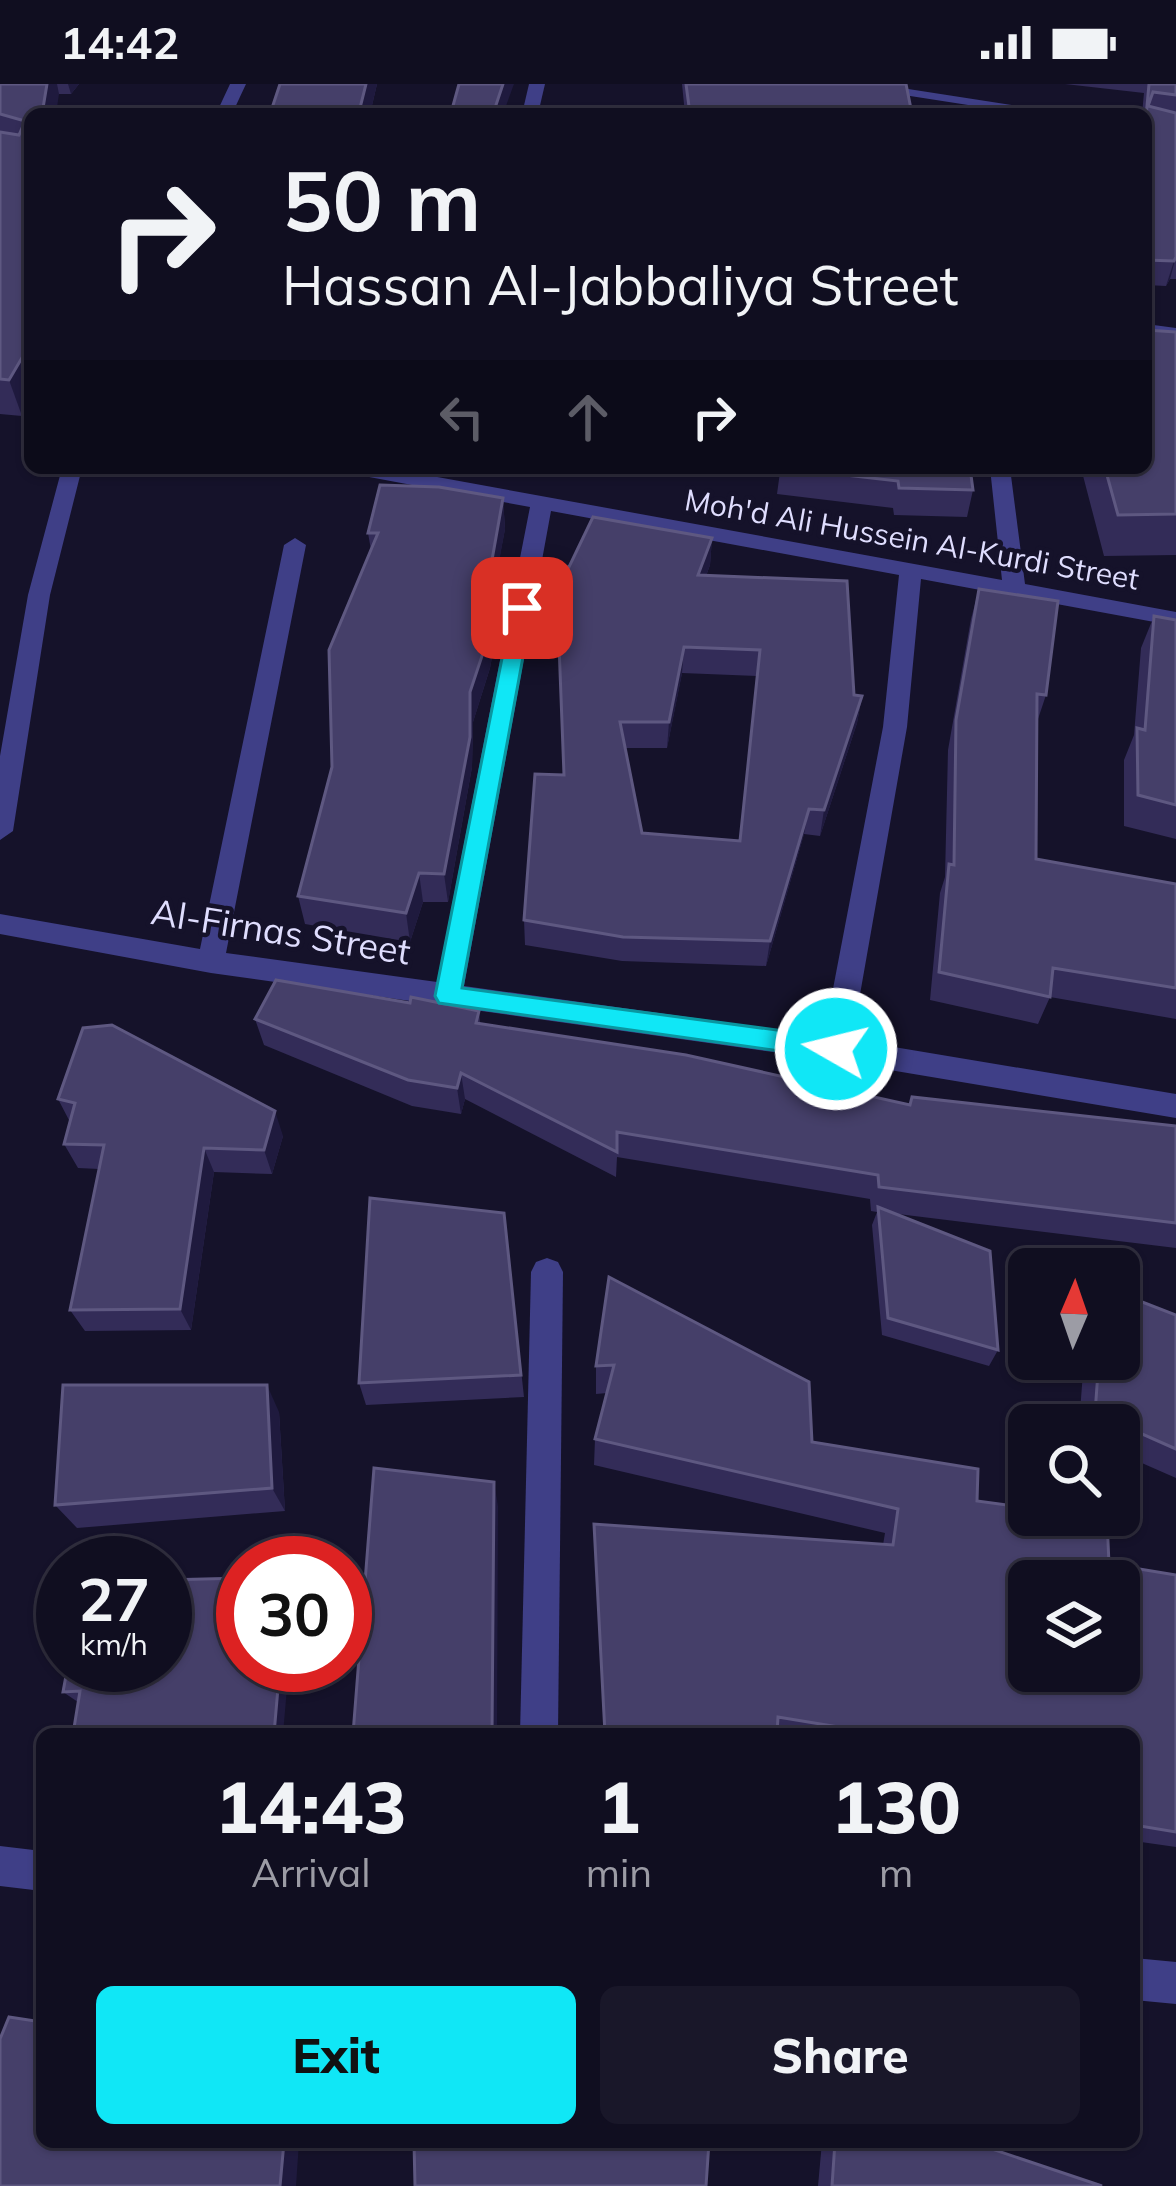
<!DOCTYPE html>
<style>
body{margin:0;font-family:Mulish,sans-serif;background:#191729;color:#f1f3f6;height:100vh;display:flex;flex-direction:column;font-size:45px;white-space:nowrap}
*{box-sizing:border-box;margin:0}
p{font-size:39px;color:#9c9ca5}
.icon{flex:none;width:66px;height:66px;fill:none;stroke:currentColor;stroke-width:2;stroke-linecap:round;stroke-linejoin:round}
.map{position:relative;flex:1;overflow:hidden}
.panel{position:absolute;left:36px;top:1644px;width:1104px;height:420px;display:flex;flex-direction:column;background:#100e20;border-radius:18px;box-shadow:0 3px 9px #0004,0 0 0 3px #302e3e}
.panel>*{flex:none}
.top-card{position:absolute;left:24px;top:24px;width:1128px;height:366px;border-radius:18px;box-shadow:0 3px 9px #0004,0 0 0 3px #302e3e;background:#100e20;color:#f1f3f6;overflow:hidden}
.needle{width:78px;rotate:2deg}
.controls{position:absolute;left:1008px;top:1164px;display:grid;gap:24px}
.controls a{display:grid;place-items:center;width:132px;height:132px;border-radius:18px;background:#100e20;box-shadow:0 3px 9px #0004,0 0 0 3px #302e3e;font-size:60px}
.speed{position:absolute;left:36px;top:1452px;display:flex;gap:24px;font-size:60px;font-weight:700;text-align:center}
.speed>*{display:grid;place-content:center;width:156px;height:156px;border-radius:50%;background:#100e20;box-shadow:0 3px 9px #0004,0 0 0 3px #302e3e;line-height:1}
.speed small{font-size:30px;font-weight:400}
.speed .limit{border:18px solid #d22;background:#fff;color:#111}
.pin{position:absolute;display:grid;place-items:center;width:102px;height:102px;color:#fff;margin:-51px;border-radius:24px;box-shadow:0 6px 18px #0006}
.me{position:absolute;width:132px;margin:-66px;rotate:278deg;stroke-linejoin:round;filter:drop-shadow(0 0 9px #0008)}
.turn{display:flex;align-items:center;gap:42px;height:252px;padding:0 60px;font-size:54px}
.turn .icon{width:156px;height:156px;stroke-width:2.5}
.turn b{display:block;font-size:84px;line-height:102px}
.lanes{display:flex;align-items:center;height:114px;padding:0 60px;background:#0003;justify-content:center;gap:60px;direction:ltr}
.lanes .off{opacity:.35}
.eta{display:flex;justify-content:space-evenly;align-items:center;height:204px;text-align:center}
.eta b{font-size:72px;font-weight:800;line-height:84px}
.primary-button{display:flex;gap:24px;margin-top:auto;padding:24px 60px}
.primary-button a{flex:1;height:138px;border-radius:18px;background:#10e7f6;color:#111;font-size:48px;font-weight:800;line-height:138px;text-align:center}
.primary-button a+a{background:#191729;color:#f1f3f6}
.status{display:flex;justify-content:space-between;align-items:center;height:84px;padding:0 60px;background:#100e20;direction:ltr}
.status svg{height:33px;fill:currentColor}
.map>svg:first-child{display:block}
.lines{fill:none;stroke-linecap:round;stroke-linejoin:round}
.minor{fill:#3f3f87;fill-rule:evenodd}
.wall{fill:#332c58;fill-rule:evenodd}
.shaded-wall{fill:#1f1a3e}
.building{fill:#453f69;stroke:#5e5881;stroke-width:3;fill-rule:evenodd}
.route{fill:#10e7f6;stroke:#0a96a0;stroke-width:3}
.labels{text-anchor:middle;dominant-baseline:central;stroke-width:9;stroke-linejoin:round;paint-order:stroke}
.far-street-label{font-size:30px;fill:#dfddfe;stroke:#15122a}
.street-label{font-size:36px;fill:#dfddfe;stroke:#15122a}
</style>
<div class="status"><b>14:42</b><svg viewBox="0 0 49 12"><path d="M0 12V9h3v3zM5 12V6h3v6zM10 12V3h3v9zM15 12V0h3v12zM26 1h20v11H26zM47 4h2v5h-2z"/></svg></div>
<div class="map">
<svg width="1176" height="2102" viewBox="0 0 1176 2102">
<rect width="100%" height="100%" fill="#15122a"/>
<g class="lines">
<g class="minor">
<polygon points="230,0 246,0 232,30 216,30"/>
<polygon points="529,0 545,0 538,30 522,30"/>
<polygon points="833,0 876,0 1070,30 1026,30"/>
<polygon points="1146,240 1176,244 1176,256 1146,252"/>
<polygon points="62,384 82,384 50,511 13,747 0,756 0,672 28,511"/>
<path d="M343 384H388L1002 496 990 384H1010L1025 500 1176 528V542L921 495 907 643 852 956 1176 1010V1034L836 977 211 889 0 850V830L200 865 284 461 295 454 306 461 226 869 437 898 530 423 353 390ZM551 427 899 491 883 643 824 952 464 902Z"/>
<polygon points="547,1174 558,1178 563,1188 558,1650 520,1650 531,1188 536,1178"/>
<polygon points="0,1762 42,1767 42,1807 0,1802"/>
<polygon points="1134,1874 1176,1878 1176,1920 1134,1916"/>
</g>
</g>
<g class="wall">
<polygon points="0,0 79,0 71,10 59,10 30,30 22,332 0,330"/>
<polygon points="377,0 370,30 270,30"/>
<polygon points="682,0 906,0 912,30 685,30"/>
<polygon points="1065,0 1176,0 1176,195 1170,195 1166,202 1146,201 1146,30 1142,30 1144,9"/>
<polygon points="1176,248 1176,471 1104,472 1081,384 1146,384"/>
<polygon points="651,384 970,384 973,406 967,433 894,431 893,424 777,410 780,388"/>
<polygon points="503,414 505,445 499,476 502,476 504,507 490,584 473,638 472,683 448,818 423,818 410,858 305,840 298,812 332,683 371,466 368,449"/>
<path d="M712 454 710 481 706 492 854 611 862 612 857 639 820 752 804 750 766 882 622 877 525 861 524 836 564 691 569 483ZM682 589 757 592 740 757 642 749 625 664H667Z"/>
<polygon points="979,505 1046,611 1037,638 1036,775 1176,800 1176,935 1050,913 1038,940 930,916 940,809 945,793 948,666 971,535"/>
<polygon points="1154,532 1176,536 1176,755 1124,742 1124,676 1134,651 1141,564"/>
<polygon points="410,919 479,927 480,940 909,1021 1176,1042 1176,1164 898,1130 998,1266 989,1282 882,1251 872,1141 877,1128 871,1127 870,1115 617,1073 616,1093 465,1015 461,1030 412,1022 264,961 255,935"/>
<polygon points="58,1015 283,1052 272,1090 214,1088 191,1246 85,1247 70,1226 99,1085 78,1084 64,1060 70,1038"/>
<polygon points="504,1129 524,1313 366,1321 359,1299"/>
<polygon points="609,1193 812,1358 977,1417 1109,1480 1176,1491 1176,1763 1134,1757 1134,1650 604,1650 594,1440 883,1461 885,1449 594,1381 595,1355 607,1309 596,1310 596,1282"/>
<polygon points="1176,1231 1176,1394 1119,1369 1119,1341 1079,1341 1084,1275 1119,1275"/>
<polygon points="279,1328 285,1427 77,1444 55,1421"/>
<polygon points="165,1581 78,1618 63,1608"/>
<polygon points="822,2058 971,2058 1102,2102 818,2102"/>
</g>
<g class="shaded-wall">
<polygon points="47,0 57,0 59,10 56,30 42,30"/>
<polygon points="68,0 79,0 71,10"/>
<polygon points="366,0 377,0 370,30 361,30 360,24"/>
<polygon points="503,0 514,0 503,30 493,30"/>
<polygon points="1176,173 1170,195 1166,202 1174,177"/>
<polygon points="30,260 30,316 22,332 9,296"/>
<polygon points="503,414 505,445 494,506 492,476"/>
<polygon points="712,454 710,481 696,518 698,491"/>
<polygon points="502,476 504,507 490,584 473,638 472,683 448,818 444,790 470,608"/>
<polygon points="684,563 682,589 667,664 669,638"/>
<polygon points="862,612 857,639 820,752 824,726"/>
<polygon points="809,725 804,750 766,882 770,857"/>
<polygon points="419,789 423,818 410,858 406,829"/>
<polygon points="461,989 465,1015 461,1030 457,1004"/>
<polygon points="275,1027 283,1052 272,1090 264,1066"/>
<polygon points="204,1064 214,1088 191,1246 180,1225"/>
<polygon points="267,1301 279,1328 285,1427 272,1404"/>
<polygon points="494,1398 498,1422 497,1650 492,1650"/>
<polygon points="280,1581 289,1581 283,1650 274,1650"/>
<polygon points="284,2058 299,2058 296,2102 280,2102"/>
</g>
<g class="building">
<polygon points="0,0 47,0 42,30 30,30 30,260 9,296 0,295 0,48 19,51 25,37 0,30"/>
<polygon points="280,0 366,0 360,24 312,23 311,30 270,30"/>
<polygon points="459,0 503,0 493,30 431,30 432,28 451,29"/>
<polygon points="686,0 906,0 912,30 690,30"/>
<polygon points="1149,0 1176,0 1176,11 1153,8 1148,22 1176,29 1176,173 1174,177 1146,176 1146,33"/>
<polygon points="1146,246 1176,248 1176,430 1118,431 1105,384 1146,384"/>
<polygon points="784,384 970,384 973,406 899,404 898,397"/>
<polygon points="380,401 439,403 503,414 492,476 502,476 488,554 470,608 470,653 444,790 419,789 406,829 298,812 332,683 329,566 378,449 368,449"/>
<path d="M593 433 712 454 698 491 847 497 854 611 862 612 824 726 809 725 770 857 623 853 524 836 535 690 564 691 556 482 569 483ZM684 563 760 566 740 757 642 749 620 638H669Z"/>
<polygon points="979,505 1058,517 1046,611 1037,610 1036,775 1176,800 1176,904 1053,884 1050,913 939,888 949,780 954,781 956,636"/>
<polygon points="1154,532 1176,536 1176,721 1138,711 1137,644 1145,646"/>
<polygon points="276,896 410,919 411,913 479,927 476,939 686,971 910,1021 912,1013 1176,1042 1176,1139 879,1103 878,1091 617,1048 617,1068 461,989 457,1004 408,996 255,935"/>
<polygon points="112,941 275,1027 264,1066 204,1064 180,1225 70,1226 104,1061 64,1060 75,1019 58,1015 83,944"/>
<polygon points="370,1114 504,1129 521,1291 359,1299"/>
<polygon points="878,1123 990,1167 998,1266 888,1234"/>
<path d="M609 1193 809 1298 812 1358 978 1385 977 1417 1029 1424V1431H1076L1107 1435 1109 1480 1176 1491V1748L1134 1741V1650H881L778 1633 777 1650H605L594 1440 893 1461 898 1425 595 1355 614 1281 596 1282ZM1029 1497H1119V1587H1029Z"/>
<polygon points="1119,1209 1176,1231 1176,1365 1095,1329 1099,1275 1119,1275"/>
<polygon points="63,1301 267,1301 272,1404 55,1421"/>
<polygon points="374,1384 494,1398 492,1650 353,1650"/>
<polygon points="243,1494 243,1581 280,1581 274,1650 73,1650 80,1607 63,1608 68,1581 165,1581 165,1496"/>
<polygon points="9,1933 42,1938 42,2058 284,2058 280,2102 0,2102 0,1955"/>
<polygon points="414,2058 709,2058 706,2102 415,2102"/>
<polygon points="835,2058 971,2058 1102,2102 832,2102"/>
</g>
<polygon class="route" points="522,517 532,524 462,904 836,954 849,965 845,972 836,975 439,919 435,912 512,524"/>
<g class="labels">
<g class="far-street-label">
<text transform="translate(912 455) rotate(10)">Moh'd Ali Hussein Al-Kurdi Street</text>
</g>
<g class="street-label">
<text transform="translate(281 847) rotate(9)">Al-Firnas Street</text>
</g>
</g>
</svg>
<div class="controls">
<a><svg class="needle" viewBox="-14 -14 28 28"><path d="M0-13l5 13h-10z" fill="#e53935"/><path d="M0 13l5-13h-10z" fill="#9c9ca5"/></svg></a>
<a><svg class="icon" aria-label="search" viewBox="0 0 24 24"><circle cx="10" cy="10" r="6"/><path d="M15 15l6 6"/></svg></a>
<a><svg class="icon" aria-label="layers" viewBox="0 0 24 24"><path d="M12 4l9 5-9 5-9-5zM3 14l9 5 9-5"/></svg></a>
</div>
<div class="speed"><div>27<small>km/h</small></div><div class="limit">30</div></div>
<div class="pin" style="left:522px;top:524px;background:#d93025"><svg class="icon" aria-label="arrive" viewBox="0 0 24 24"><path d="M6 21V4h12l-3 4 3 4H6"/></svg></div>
<svg class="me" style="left:836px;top:965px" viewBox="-20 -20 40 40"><circle r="17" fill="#10e7f6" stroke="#fff" stroke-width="3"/><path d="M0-11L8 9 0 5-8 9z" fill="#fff"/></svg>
<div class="top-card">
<div class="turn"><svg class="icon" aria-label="right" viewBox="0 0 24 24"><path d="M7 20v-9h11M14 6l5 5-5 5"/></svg><div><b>50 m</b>Hassan Al-Jabbaliya Street</div></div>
<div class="lanes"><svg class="icon off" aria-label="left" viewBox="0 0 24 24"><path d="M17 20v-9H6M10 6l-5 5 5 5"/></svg><svg class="icon off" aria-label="ahead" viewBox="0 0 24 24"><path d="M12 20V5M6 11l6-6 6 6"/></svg><svg class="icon" aria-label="right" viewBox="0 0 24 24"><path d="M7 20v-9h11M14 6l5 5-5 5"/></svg></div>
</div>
<section class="panel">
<div class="eta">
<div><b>14:43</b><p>Arrival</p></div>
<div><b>1</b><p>min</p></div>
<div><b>130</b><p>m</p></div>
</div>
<div class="primary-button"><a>Exit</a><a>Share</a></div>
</section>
</div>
